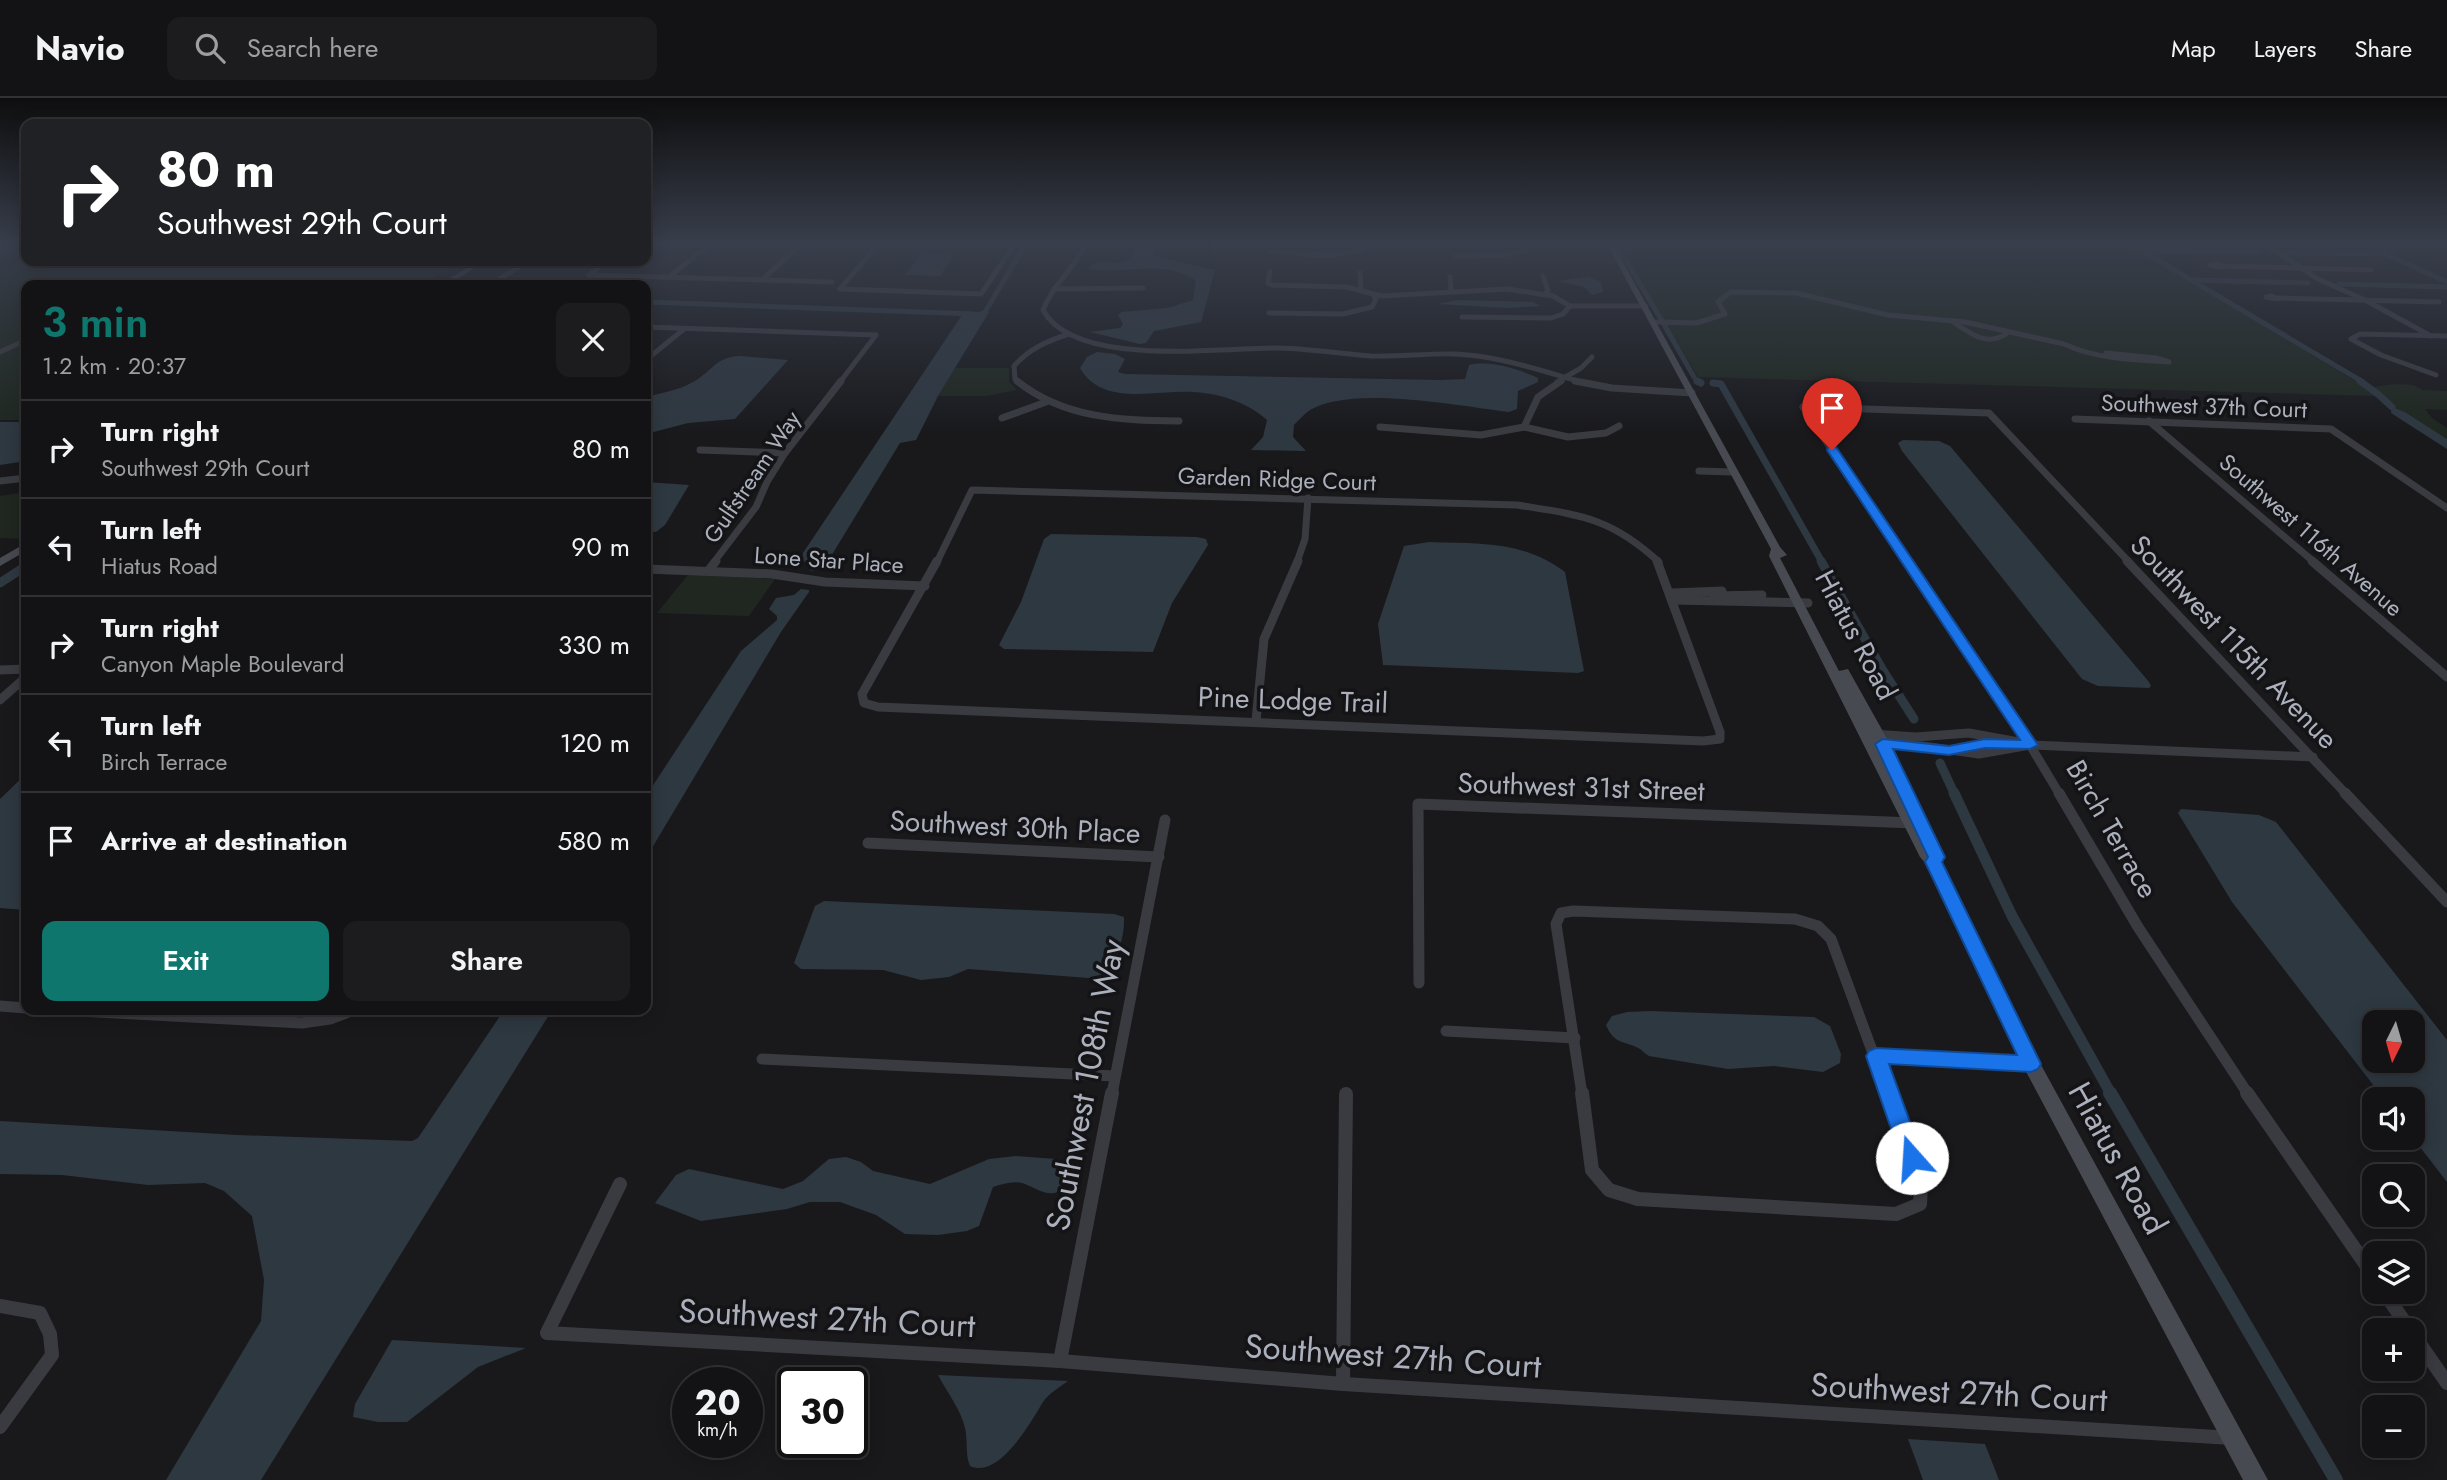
<!DOCTYPE html>
<meta charset="utf-8">
<style>
body{margin:0;font-family:Jost,sans-serif;background:#1c1c1e;color:#f1f3f6;height:100vh;display:flex;flex-direction:column;font-size:26px;white-space:nowrap}
*{box-sizing:border-box;margin:0}
p{font-size:23px;color:#9d9ea0}
.icon{flex:none;width:38px;height:38px;fill:none;stroke:currentColor;stroke-width:2;stroke-linecap:round;stroke-linejoin:round}
.map{position:relative;flex:1;overflow:hidden}
.drawer{position:absolute;left:21px;top:182px;width:630px;height:735px;display:flex;flex-direction:column;background:#131315;border-radius:14px;box-shadow:0 4px 18px #0003,0 0 0 2px #323234}
.drawer>*{flex:none}
.hud{position:absolute;left:21px;top:21px;width:630px;height:147px;border-radius:14px;box-shadow:0 4px 18px #0003,0 0 0 2px #323234;background:#202124;color:#fff;overflow:hidden}
.needle{width:46px;rotate:185deg}
.tools{position:absolute;left:2362px;top:912px;display:grid;gap:14px}
.tools a{display:grid;place-items:center;width:63px;height:63px;border-radius:14px;background:#131315;box-shadow:0 4px 18px #0003,0 0 0 2px #323234;font-size:35px}
.speed{position:absolute;left:672px;top:1269px;display:flex;gap:14px;font-size:35px;font-weight:700;text-align:center}
.speed>*{display:grid;place-content:center;width:91px;height:91px;border-radius:50%;background:#131315;box-shadow:0 4px 18px #0003,0 0 0 2px #323234;line-height:1}
.speed small{font-size:18px;font-weight:400}
.speed .limit{border:4px solid #111;border-radius:10px;background:#fff;color:#111}
.pin{position:absolute;display:grid;place-items:center;width:60px;height:60px;color:#fff;margin:-72px -30px;border-radius:50% 50% 50% 0;rotate:-45deg;box-shadow:0 0 7px #0007}
.pin .icon{rotate:45deg}
.me{position:absolute;width:77px;margin:-38px;rotate:341deg;stroke-linejoin:round;filter:drop-shadow(0 0 5px #0008)}
.turn{display:flex;align-items:center;gap:24px;height:147px;padding:0 21px;font-size:32px}
.turn .icon{width:91px;height:91px;stroke-width:2.5}
.turn b{display:block;font-size:49px;line-height:60px}
.round{display:grid;place-items:center;flex:none;width:74px;height:74px;border-radius:14px;background:#1c1c1e}
.overview{display:flex;align-items:center;justify-content:space-between;height:119px;padding:0 21px}
h1{font-size:42px;font-weight:600;line-height:52px;color:#0f766e}
.cta{display:flex;gap:14px;margin-top:auto;padding:14px 21px}
.cta a{flex:1;height:80px;border-radius:14px;background:#0f766e;color:#fff;font-size:28px;font-weight:600;line-height:80px;text-align:center}
.cta a+a{background:#1c1c1e;color:#f1f3f6}
ul{padding:0;list-style:none}
li{display:flex;align-items:center;gap:21px;height:98px;padding:0 21px;border-top:2px solid #323234}
li div{flex:1}
li b{display:block;font-size:26px}
li em{font-style:normal}
header{display:flex;align-items:center;gap:42px;box-sizing:border-box;height:98px;padding:0 35px;background:#131315;border-bottom:2px solid #323234}
header strong{font-size:33px}
nav{display:flex;gap:38px;margin-inline-start:auto;font-size:24px}
.search{width:490px;height:63px;background:#1c1c1e;display:flex;align-items:center;gap:18px;box-sizing:border-box;padding:0 24px;border-radius:14px;color:#9d9ea0;font-size:26px}
.map>svg:first-child{display:block}
.green{fill:#1f2720}
.water{fill:#2e3841;fill-rule:evenodd}
.lines{fill:none;stroke-linecap:round;stroke-linejoin:round}
.canal-far4{stroke:#2e3841;stroke-width:5}
.canal-far3{stroke:#2e3841;stroke-width:7}
.canal-far2{stroke:#2e3841;stroke-width:9}
.canal-far1{stroke:#2e3841;stroke-width:11}
.canal{stroke:#2e3841;stroke-width:14}
.street-far4{stroke:#3a3b41;stroke-width:5}
.street-far3{stroke:#3a3b41;stroke-width:7}
.street-far2{stroke:#3a3b41;stroke-width:9}
.street-far1{stroke:#3a3b41;stroke-width:11}
.street{stroke:#3a3b41;stroke-width:14}
.secondary{fill:#484a51;fill-rule:evenodd}
.route{fill:#1a73e8;stroke:#114b97;stroke-width:2}
.labels{text-anchor:middle;dominant-baseline:central;stroke-width:7;stroke-linejoin:round;paint-order:stroke}
.far-street-label{font-size:23px;fill:#abb0bc;stroke:#141417}
.street-label{font-size:28px;fill:#abb0bc;stroke:#141417}
.near-street-label{font-size:33px;fill:#abb0bc;stroke:#141417}
</style>
<header>
<strong>Navio</strong>
<div class="search"><svg class="icon" aria-label="search" viewBox="0 0 24 24"><circle cx="10" cy="10" r="6"/><path d="M15 15l6 6"/></svg>Search here</div>
<nav><a>Map</a><a>Layers</a><a>Share</a></nav>
</header>
<div class="map">
<svg width="2447" height="1382" viewBox="0 0 2447 1382">
<rect width="100%" height="100%" fill="#19191c"/>
<g class="green">
<polygon points="0,144 26,144 26,163 463,163 421,187 26,187 26,322 0,322"/>
<polygon points="1615,144 2124,144 2367,290 2395,286 2413,287 2423,292 2447,293 2447,312 2425,311 2432,320 2447,330 2447,341 2405,314 2392,309 2379,298 1698,279"/>
<polygon points="955,270 1009,270 1009,284 1017,292 987,298 938,298"/>
<polygon points="26,394 26,441 0,440 0,398"/>
<polygon points="688,477 775,481 749,518 657,515"/>
</g>
<g class="water">
<path d="M1137 144H1158L1153 154 1157 159 1215 172 1201 224 1154 233 1146 245 1140 246 1090 234 1120 230 1123 226 1118 217 1122 214 1168 210 1193 202 1196 183C1166 160 1122 177 1088 171 1104 150 1130 184 1137 144Z"/>
<polygon points="923,154 953,158 940,178 905,177"/>
<polygon points="1589,179 1601,184 1603,194 1592,197 1584,189 1557,183"/>
<polygon points="1458,202 1532,204 1541,208 1506,210 1438,206"/>
<polygon points="964,214 989,214 938,298 916,342 900,345 833,455 827,471 811,473 802,460 803,455"/>
<path d="M1097 254 1115 256 1125 261 1118 274 1125 276 1441 282 1465 281 1469 267C1492 262 1517 271 1538 280V284L1518 293 1517 311 1509 314C1459 308 1353 287 1310 312 1304 316 1299 322 1294 327L1293 339 1306 353 1251 352 1263 339 1267 322C1247 304 1219 295 1192 294 1156 292 1102 309 1080 270L1087 259Z"/>
<path d="M740 258 788 262 735 321 688 325 646 336V299C662 295 679 292 693 284 713 273 715 259 740 258Z"/>
<polygon points="2392,309 2405,314 2447,341 2447,351 2391,315"/>
<polygon points="0,324 26,324 26,363 0,367"/>
<polygon points="1903,342 1939,343 1950,348 2149,584 2151,588 2149,590 2098,588 2082,581 1902,353 1898,345"/>
<polygon points="646,384 689,387 665,427 656,434 646,433"/>
<polygon points="1051,436 1197,439 1206,441 1208,447 1172,505 1153,554 1004,551 999,547 1021,504 1044,441"/>
<path d="M1429 444C1480 446 1522 442 1565 474L1584 573 1578 575 1383 567 1378 526 1404 448Z"/>
<polygon points="801,491 809,492 809,494 781,534 646,760 646,698 741,553 777,522 777,518 769,511 776,500 794,497"/>
<polygon points="26,676 26,812 0,810 0,701"/>
<path d="M2181 711 2259 717 2276 724 2447 942V1084L2413 1040V1001H2384L2232 804 2178 715ZM2375 924H2413V962H2375Z"/>
<path d="M824 803 1114 816 1124 819C1125 841 1116 865 1102 881L968 871 949 879 921 882 883 872 801 871 794 865 815 808Z"/>
<polygon points="504,912 552,912 261,1382 166,1382 261,1223 264,1182 252,1118 224,1093 205,1085 148,1087 62,1077 0,1076 0,1023 237,1037 412,1043 418,1040"/>
<path d="M1650 913 1814 919 1830 928 1841 956 1840 965 1823 974 1774 968 1728 971 1649 958C1645 956 1643 953 1640 951 1625 942 1615 948 1606 927L1612 918 1627 914Z"/>
<path d="M1016 1058 1056 1061 1062 1076 1060 1093C1046 1100 1035 1089 1022 1085 1013 1083 1002 1086 993 1089L979 1128 967 1133 938 1137 905 1136 876 1117 840 1104H810L787 1111 701 1123 655 1105 676 1077 689 1071 783 1091 803 1083 829 1061 846 1059 861 1064 873 1073 930 1086 989 1061Z"/>
<polygon points="392,1242 526,1250 478,1269 407,1324 378,1324 353,1319 355,1306"/>
<path d="M938 1277 1068 1283C1060 1289 1049 1295 1043 1304 1033 1320 1000 1382 970 1368 965 1357 968 1342 965 1330 961 1312 947 1294 938 1277Z"/>
<polygon points="1908,1341 1985,1346 1999,1382 1923,1382"/>
</g>
<g class="lines">
<g class="canal-far4">
<polyline points="1615,144 1662,223"/>
<polyline points="2127,144 2363,284"/>
<polyline points="2360,144 2447,184"/>
<polyline points="2144,152 2259,154"/>
<polyline points="2289,155 2388,156"/>
<polyline points="2193,182 2308,185"/>
<polyline points="2339,186 2447,189"/>
<polyline points="646,204 974,216"/>
<polyline points="975,219 985,214 1027,144"/>
<polyline points="1663,225 1694,279"/>
<polyline points="1696,282 1700,284"/>
</g>
<g class="canal-far3">
<polyline points="1697,283 1701,285"/>
<polyline points="2360,283 2379,297"/>
<polyline points="1713,285 1721,286 1822,464"/>
<polyline points="2381,299 2392,309"/>
</g>
<g class="canal-far2">
<polyline points="1821,463 1882,571 1914,621"/>
<polyline points="0,485 26,468"/>
<polyline points="1940,665 1955,697"/>
</g>
<polyline class="canal-far1" points="1954,695 2012,818 2111,996"/>
<polyline class="canal" points="2110,995 2336,1382"/>
<g class="street-far4">
<polyline points="880,144 840,191 981,196 1014,147 1010,144"/>
<path d="M1087 144C1076 169 1053 186 1043 212 1074 270 1219 250 1275 250 1307 250 1339 256 1371 258 1399 259 1428 255 1456 256 1499 258 1539 272 1581 284"/>
<polyline points="2262,144 2318,181 2365,202 2431,238"/>
<polyline points="1214,151 1219,144"/>
<path d="M1270 153C1301 155 1347 164 1374 144"/>
<polyline points="1456,158 1504,157 1527,152 1528,144"/>
<polygon points="2216,166 2221,169 2210,167"/>
<polyline points="2221,168 2371,172"/>
<polyline points="1270,174 1268,185 1272,187 1346,189 1382,198 1507,191 1553,198 1570,208"/>
<polyline points="1360,175 1361,192"/>
<polyline points="589,177 832,184"/>
<polyline points="589,177 607,163"/>
<polyline points="1543,178 1548,193 1546,195"/>
<polyline points="669,179 713,144"/>
<polyline points="1450,179 1451,191"/>
<polyline points="763,181 803,144"/>
<polyline points="491,186 529,163"/>
<polyline points="350,187 356,182"/>
<polyline points="1054,191 1143,190"/>
<polygon points="2272,198 2278,201 2266,199"/>
<polyline points="2277,200 2439,204"/>
<polyline points="1570,208 1646,208"/>
<polyline points="1269,215 1343,216 1372,209 1376,201 1374,198"/>
<polyline points="1462,219 1551,220 1563,216 1570,208"/>
<path d="M1952 223C1969 235 1986 249 2006 236"/>
<path d="M1655 224 1696 225 1725 216 1718 204 1731 194 1796 195 1888 217 1965 224 2064 246C2096 261 2134 262 2169 264L2156 260 2106 255"/>
<polyline points="646,229 876,237"/>
<polyline points="0,254 26,242"/>
<polyline points="646,262 684,231"/>
<polyline points="2436,277 2381,257 2351,241 2360,236 2447,238"/>
<polyline points="840,284 876,237"/>
<path d="M1019 284 1015 281 1014 268C1029 251 1047 243 1069 236"/>
<polyline points="1557,284 1581,270 1592,259"/>
</g>
<g class="street-far3">
<path d="M1017 283C1065 321 1120 322 1179 323"/>
<polyline points="1575,283 1612,290 1692,295"/>
<polyline points="1803,309 1907,464"/>
<polyline points="1803,309 1989,315 2129,464"/>
<polyline points="1002,320 1046,304"/>
<polyline points="2075,321 2331,331 2447,410"/>
<polyline points="2149,323 2314,464"/>
<polyline points="1380,329 1481,337 1524,329 1568,339 1606,335 1619,328"/>
<polyline points="1524,329 1538,299 1561,283"/>
<polyline points="700,352 785,355"/>
<polyline points="1699,373 1732,374"/>
<polyline points="0,383 26,380"/>
<polyline points="714,464 756,409 767,384 785,355 841,283"/>
<path d="M937 464 972 392 1517 407C1580 417 1610 419 1659 464"/>
<polyline points="1297,464 1305,441 1308,400"/>
</g>
<g class="street-far2">
<polyline points="937,463 862,596 864,605 878,609 1703,643 1720,641 1720,634 1657,463"/>
<polyline points="1906,463 2030,647 2060,697"/>
<polyline points="2127,463 2347,697"/>
<polyline points="2312,463 2447,579"/>
<polyline points="646,471 772,476 825,484 925,488"/>
<polyline points="708,473 716,463"/>
<polyline points="1672,495 1722,493"/>
<polyline points="1714,498 1762,497"/>
<polyline points="1674,502 1808,505"/>
<polyline points="0,572 26,571"/>
<polyline points="0,602 26,579"/>
<polyline points="1256,623 1264,541 1298,463"/>
<polyline points="1872,636 1916,639 1969,635 2024,645"/>
<polyline points="1880,646 1922,648 1979,656 2030,647 2313,659"/>
<polyline points="1957,651 2001,645"/>
</g>
<g class="street-far1">
<polyline points="2059,695 2138,829 2248,996"/>
<polyline points="2345,695 2447,804"/>
<polyline points="868,745 1159,759"/>
<polyline points="1419,885 1418,706 1914,725"/>
<polyline points="0,908 26,910"/>
<polyline points="60,912 302,925 330,921 354,912"/>
<polyline points="1446,933 1575,940"/>
<polyline points="1876,958 2031,966"/>
<polyline points="762,961 1114,978"/>
<polyline points="1112,996 1165,722"/>
<polyline points="1582,996 1556,826 1561,815 1573,813 1795,821 1818,828 1831,841 1888,996"/>
</g>
<g class="street">
<polyline points="1582,995 1592,1072 1609,1092 1638,1101 1896,1116 1920,1106 1921,1086 1887,995"/>
<polyline points="2247,995 2375,1180"/>
<polyline points="620,1086 547,1235 1060,1263 1343,1286 2232,1340"/>
<polyline points="2384,1194 2410,1232"/>
<polyline points="0,1208 40,1215 50,1236 52,1257 0,1329"/>
<polyline points="2413,1236 2447,1285"/>
<polyline points="1060,1263 1112,995"/>
<polyline points="1343,1286 1346,996"/>
</g>
<g class="secondary">
<polygon points="1606,144 1612,144 1780,449 1787,457 1780,460 1839,573 1848,571 1890,646 1938,747 1931,752 1940,764 2040,965 2268,1382 2243,1382 2022,966 1927,767 1920,759 1769,458 1771,451"/>
<polygon points="478,163 485,163 448,187 439,187"/>
<polygon points="26,445 26,453 0,468 0,460"/>
</g>
</g>
<linearGradient id="sky" x2="0" y2="1"><stop stop-color="#0e0e0f"/><stop offset="0.43" stop-color="#383e4b"/><stop offset="1" stop-color="#383e4b" stop-opacity="0"/></linearGradient>
<rect width="2447" height="337" fill="url(#sky)"/>
<polygon class="route" points="1828,349 1836,349 2038,647 2030,651 1985,650 1949,657 1893,651 1945,759 1942,764 2041,966 2038,971 2031,974 1889,966 1923,1060 1920,1067 1912,1069 1904,1067 1901,1060 1866,958 1869,953 1876,950 2017,957 1925,764 1928,759 1875,646 1883,641 1949,648 1985,641 2020,642 1827,352"/>
<g class="labels">
<g class="far-street-label">
<text transform="translate(2204 308) rotate(2)">Southwest 37th Court</text>
<text transform="translate(752 379) rotate(-56)">Gulfstream Way</text>
<text transform="translate(1277 381) rotate(2)">Garden Ridge Court</text>
<text transform="translate(2311 437) rotate(41)">Southwest 116th Avenue</text>
<text transform="translate(829 462) rotate(4)">Lone Star Place</text>
</g>
<g class="street-label">
<text transform="translate(1856 537) rotate(62)">Hiatus Road</text>
<text transform="translate(2234 544) rotate(46)">Southwest 115th Avenue</text>
<text transform="translate(1293 602) rotate(2)">Pine Lodge Trail</text>
<text transform="translate(1581 689) rotate(2)">Southwest 31st Street</text>
<text transform="translate(1015 729) rotate(3)">Southwest 30th Place</text>
<text transform="translate(2112 731) rotate(60)">Birch Terrace</text>
</g>
<g class="near-street-label">
<text transform="translate(1085 987) rotate(-79)">Southwest 108th Way</text>
<text transform="translate(2118 1060) rotate(61)">Hiatus Road</text>
<text transform="translate(827 1220) rotate(3)">Southwest 27th Court</text>
<text transform="translate(1393 1258) rotate(4)">Southwest 27th Court</text>
<text transform="translate(1959 1294) rotate(3)">Southwest 27th Court</text>
</g>
</g>
</svg>
<div class="tools">
<a><svg class="needle" viewBox="-14 -14 28 28"><path d="M0-13l5 13h-10z" fill="#e53935"/><path d="M0 13l5-13h-10z" fill="#9d9ea0"/></svg></a>
<a><svg class="icon" aria-label="sound" viewBox="0 0 24 24"><path d="M4 9h4l5-4v14l-5-4H4zM17 9q2 3 0 6"/></svg></a>
<a><svg class="icon" aria-label="search" viewBox="0 0 24 24"><circle cx="10" cy="10" r="6"/><path d="M15 15l6 6"/></svg></a>
<a><svg class="icon" aria-label="layers" viewBox="0 0 24 24"><path d="M12 4l9 5-9 5-9-5zM3 14l9 5 9-5"/></svg></a>
<a>+</a>
<a>−</a>
</div>
<div class="speed"><div>20<small>km/h</small></div><div class="limit">30</div></div>
<div class="pin" style="left:1832px;top:352px;background:#d93025"><svg class="icon" aria-label="arrive" viewBox="0 0 24 24"><path d="M6 21V4h12l-3 4 3 4H6"/></svg></div>
<svg class="me" style="left:1912px;top:1060px" viewBox="-20 -20 40 40"><circle r="19" fill="#fff"/><path d="M0-13L10 11 0 6-10 11z" fill="#1a73e8"/></svg>
<div class="hud">
<div class="turn"><svg class="icon" aria-label="right" viewBox="0 0 24 24"><path d="M7 20v-9h11M14 6l5 5-5 5"/></svg><div><b>80 m</b>Southwest 29th Court</div></div>
</div>
<section class="drawer">
<div class="overview"><div><h1>3 min</h1><p>1.2 km · 20:37</p></div><a class="round"><svg class="icon" aria-label="close" viewBox="0 0 24 24"><path d="M6 6l12 12M18 6L6 18"/></svg></a></div>
<ul>
<li><svg class="icon" aria-label="right" viewBox="0 0 24 24"><path d="M7 20v-9h11M14 6l5 5-5 5"/></svg><div><b>Turn right</b><p>Southwest 29th Court</p></div><em>80 m</em></li>
<li><svg class="icon" aria-label="left" viewBox="0 0 24 24"><path d="M17 20v-9H6M10 6l-5 5 5 5"/></svg><div><b>Turn left</b><p>Hiatus Road</p></div><em>90 m</em></li>
<li><svg class="icon" aria-label="right" viewBox="0 0 24 24"><path d="M7 20v-9h11M14 6l5 5-5 5"/></svg><div><b>Turn right</b><p>Canyon Maple Boulevard</p></div><em>330 m</em></li>
<li><svg class="icon" aria-label="left" viewBox="0 0 24 24"><path d="M17 20v-9H6M10 6l-5 5 5 5"/></svg><div><b>Turn left</b><p>Birch Terrace</p></div><em>120 m</em></li>
<li><svg class="icon" aria-label="arrive" viewBox="0 0 24 24"><path d="M6 21V4h12l-3 4 3 4H6"/></svg><div><b>Arrive at destination</b></div><em>580 m</em></li>
</ul>
<div class="cta"><a>Exit</a><a>Share</a></div>
</section>
</div>
